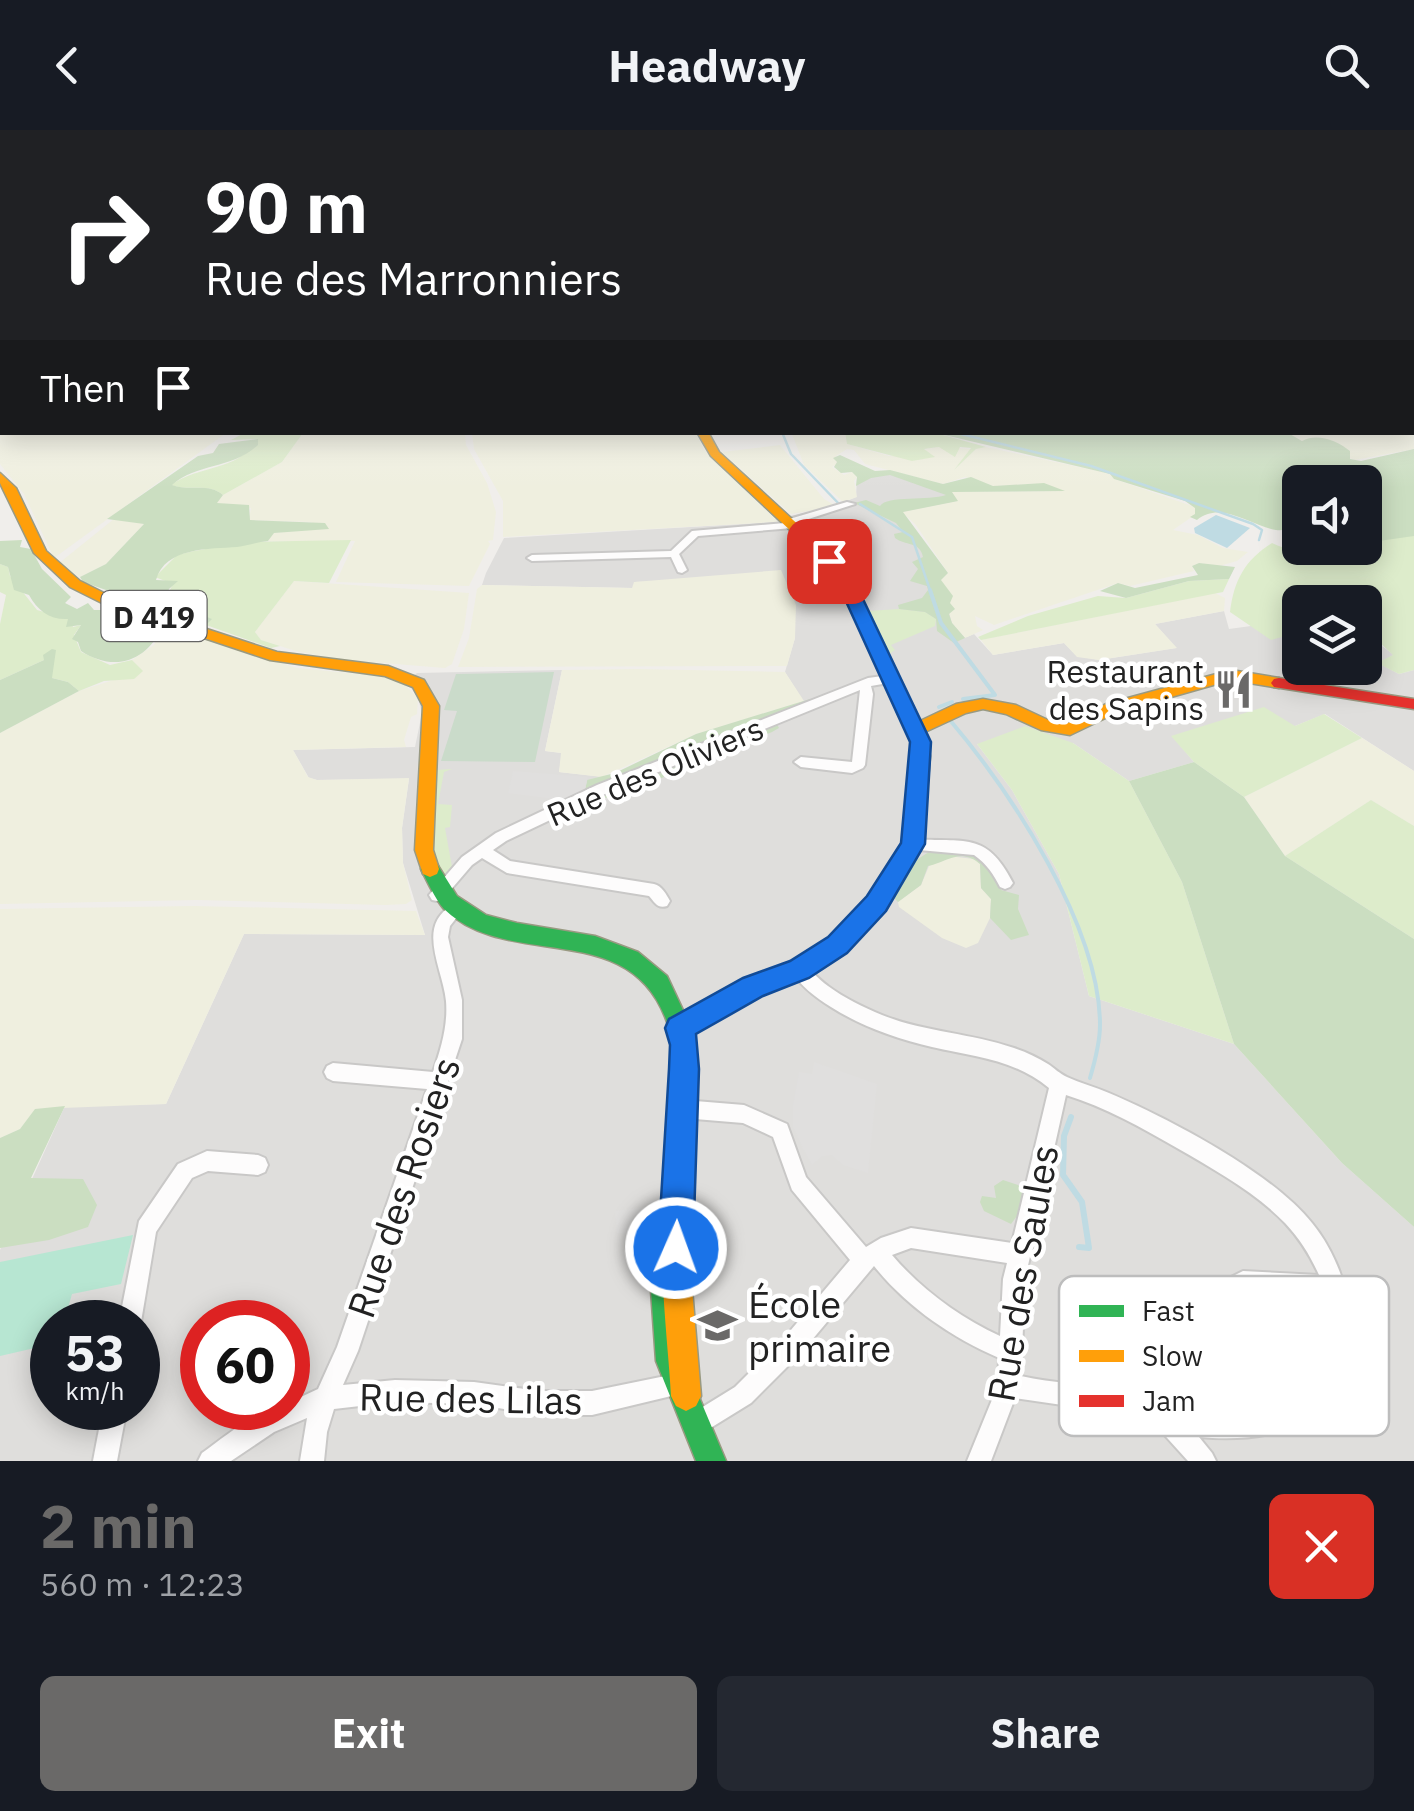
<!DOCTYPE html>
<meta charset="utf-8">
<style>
body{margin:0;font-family:"IBM Plex Sans",sans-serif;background:#242831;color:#f1f3f6;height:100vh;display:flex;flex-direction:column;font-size:38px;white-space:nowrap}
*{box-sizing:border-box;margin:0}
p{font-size:32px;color:#9ea1a6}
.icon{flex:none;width:55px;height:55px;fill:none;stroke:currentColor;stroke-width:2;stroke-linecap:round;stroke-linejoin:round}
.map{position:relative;height:1331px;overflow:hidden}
.panel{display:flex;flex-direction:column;background:#171b24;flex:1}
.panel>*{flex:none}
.hud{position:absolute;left:0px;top:0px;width:1415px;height:305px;box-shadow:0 5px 25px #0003;background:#202124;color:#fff;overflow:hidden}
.buttons{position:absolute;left:1282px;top:335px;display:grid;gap:20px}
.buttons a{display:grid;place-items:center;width:100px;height:100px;border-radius:15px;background:#171b24;box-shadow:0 5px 25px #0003;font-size:50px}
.speed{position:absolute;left:30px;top:1170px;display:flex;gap:20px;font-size:50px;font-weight:700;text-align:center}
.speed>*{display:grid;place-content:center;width:130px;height:130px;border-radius:50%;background:#171b24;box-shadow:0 5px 25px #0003;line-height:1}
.speed small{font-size:25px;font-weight:400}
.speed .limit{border:15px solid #d22;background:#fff;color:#111}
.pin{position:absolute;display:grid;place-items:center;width:85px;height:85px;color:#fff;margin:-42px;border-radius:20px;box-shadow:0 5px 15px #0006}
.me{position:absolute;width:110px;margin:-55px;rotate:2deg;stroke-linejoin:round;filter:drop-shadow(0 0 8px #0008)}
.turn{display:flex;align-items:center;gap:35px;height:210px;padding:0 40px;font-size:45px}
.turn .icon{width:130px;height:130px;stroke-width:2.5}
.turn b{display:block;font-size:70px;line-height:85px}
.then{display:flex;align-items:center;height:95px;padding:0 40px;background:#0003;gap:20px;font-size:38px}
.round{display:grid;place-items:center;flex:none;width:105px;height:105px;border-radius:15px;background:#242831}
.headline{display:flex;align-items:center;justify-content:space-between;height:170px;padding:0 40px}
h1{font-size:60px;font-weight:800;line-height:75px;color:#6a6968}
.action{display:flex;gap:20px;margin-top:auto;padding:20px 40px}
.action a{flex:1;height:115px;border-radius:15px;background:#6a6968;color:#fff;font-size:40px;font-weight:800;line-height:115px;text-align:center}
.action a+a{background:#242831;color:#f1f3f6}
header{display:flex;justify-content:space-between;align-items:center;height:130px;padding:0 40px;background:#171b24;font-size:45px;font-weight:800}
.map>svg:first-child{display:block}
.residential{fill:#dfdedc;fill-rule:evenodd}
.farmland{fill:#efefdf}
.grass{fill:#ddeccb}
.forest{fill:#cbdec1}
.cemetery{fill:#cadbca}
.pitch{fill:#b7e6d2}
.parking{fill:#e0dfde}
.water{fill:#bfdbe3}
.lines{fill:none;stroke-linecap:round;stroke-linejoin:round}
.stream-far2{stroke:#bfdbe3;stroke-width:2.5}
.stream-far1{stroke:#bfdbe3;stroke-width:4}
.stream{stroke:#bfdbe3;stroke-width:6}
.street-casing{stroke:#c9c8c7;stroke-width:4}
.fast-casing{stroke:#999a82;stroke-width:3}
.slow-casing{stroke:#999a82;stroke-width:3}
.jam-casing{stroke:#999a82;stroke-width:3}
.street{fill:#fdfcfc;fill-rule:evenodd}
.fast{fill:#30b455;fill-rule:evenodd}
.slow{fill:#ff9f0a;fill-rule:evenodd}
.jam{fill:#e5322d;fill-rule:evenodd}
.route{fill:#1a73e8;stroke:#114b97;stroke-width:2.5}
.labels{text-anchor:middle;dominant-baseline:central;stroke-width:9;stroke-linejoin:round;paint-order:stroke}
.shield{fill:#fff;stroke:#646464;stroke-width:2.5}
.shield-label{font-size:30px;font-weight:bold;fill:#222}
.poi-label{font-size:32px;fill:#222;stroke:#fff;text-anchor:end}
.street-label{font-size:32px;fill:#222;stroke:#fff}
.near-street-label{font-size:38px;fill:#222;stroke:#fff}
.near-poi-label{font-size:38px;fill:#222;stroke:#fff;text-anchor:start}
.key{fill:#fff;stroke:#bdbdbd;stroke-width:2.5}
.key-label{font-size:28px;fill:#222}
</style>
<header><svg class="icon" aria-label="back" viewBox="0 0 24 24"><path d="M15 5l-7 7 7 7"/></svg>Headway<svg class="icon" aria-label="search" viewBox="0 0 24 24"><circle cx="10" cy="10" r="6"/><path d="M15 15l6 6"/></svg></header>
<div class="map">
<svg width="1414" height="1331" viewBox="0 0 1414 1331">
<rect width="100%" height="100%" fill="#f0eeeb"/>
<path class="residential" d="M886 341 943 356 958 371 903 382 967 507 974 504 993 525 1064 513 1077 526 1099 530 1176 518 1155 494 1224 481 1229 499 1251 496 1300 502V538H1365L1367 505 1394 525 1378 533 1399 544 1414 540V641L1325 584 1295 596 1172 606 1194 632 1129 651 1073 613 977 614 1012 660 1059 744 1089 866 1234 914 1342 1033 1414 1097V1331H0V1120L65 976 166 974 244 804 425 805 403 733 402 698 409 649 317 650 309 648 293 620 415 617 422 583 418 568 406 551 417 543 562 540 545 621 562 623 559 642 613 648 803 571 785 542 795 508 700 450 635 452 633 458 482 455 486 443 504 408 777 392 775 389 833 377 856 367 857 347ZM52 1192H138V1278H52ZM202 1192H288V1278H202Z"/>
<g class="farmland">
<polygon points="0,196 2,302 226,303 54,428 24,364 0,334"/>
<polygon points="1413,241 1414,319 1355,330 1296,309 1288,303 1412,302"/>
<polygon points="303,303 465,303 466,315 487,353 496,382 493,410 488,411 490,414 469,456 336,452 355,411 268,411 273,403 328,398 310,392 249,390 251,378 216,373 223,365 282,332"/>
<polygon points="472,303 696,303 704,320 778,392 503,407 503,371 474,319"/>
<polygon points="784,303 845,303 847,314 889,326 927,323 922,320 939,317 972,319 954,340 976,319 986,317 1111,344 1114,349 1195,377 1196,384 1173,400 1198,405 1223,418 1248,422 1237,431 1219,436 1199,433 1192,436 1194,441 1130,456 1118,453 994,495 975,486 977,496 983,500 965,508 952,493 949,483 951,476 941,450 948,443 916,395 902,382 957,371 951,362 1061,361 1044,354 993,356 965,347 943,354 865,334 854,320 847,319 836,326 837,334 832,337 844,345 852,342 857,347 854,351 857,367 843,372 804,335 792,304"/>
<polygon points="780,315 824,369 836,376 791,384 722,322"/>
<polygon points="114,389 144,394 106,434 80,447 58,434"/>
<polygon points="781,440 796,475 795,508 787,536 458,537 469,508 477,459 482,455 632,458 634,452"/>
<polygon points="294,451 469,463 464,499 452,534 445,538 346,530 299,522 261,510 255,502"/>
<polygon points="1215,463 1225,468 1224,481 1155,494 1177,518 1099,530 1077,527 1064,513 993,525 981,510"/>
<polygon points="163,496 297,538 379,546 403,553 418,568 417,584 411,587 404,610 406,617 293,620 308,647 317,650 409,648 402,698 403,733 412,770 406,774 385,775 197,770 0,774 0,603 79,561 142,541 132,530 154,515"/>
<polygon points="638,539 785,542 804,571 696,604 602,647 559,642 561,623 545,621 562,540"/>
<polygon points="1362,608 1414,641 1414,696 1371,670 1285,726 1244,667"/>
<polygon points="948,726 974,729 980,734 981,758 991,769 990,788 978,813 966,818 942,808 899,777 898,772 921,755 929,736"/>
<polygon points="194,776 416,781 425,805 244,804 166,974 36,979 20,999 0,1008 0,779"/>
</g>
<g class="grass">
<polygon points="845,302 936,303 986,317 976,319 954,340 971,318 960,317 955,327 939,317 924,319 935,327 912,331 847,314"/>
<path d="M244 303H303L282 332 223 365C208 352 189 362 171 355 200 334 238 342 257 309L231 310Z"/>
<path d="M1400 406H1414V540L1399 544 1377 533 1393 525 1376 509 1365 505V472H1300V502L1271 510 1230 482C1234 450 1245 430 1272 413 1314 432 1322 418 1365 418V413Z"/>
<polygon points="351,410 329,453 294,451 255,502 261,510 280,516 271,518 206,495 211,489 170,474 165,470 173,454 155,447 177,425 194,421 247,412"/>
<polygon points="0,434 8,437 10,446 37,480 70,489 73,497 81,495 74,505 81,522 110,535 132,530 143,541 134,549 104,551 79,561 68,552 52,548 44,530 0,550 0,494 6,465 0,462"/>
<polygon points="1229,449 1223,462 981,510 978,507 1028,486 1098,466 1126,468 1189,451"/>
<polygon points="899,479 925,482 936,489 935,496 891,515 895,520 889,524 868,481"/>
<polygon points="1264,577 1295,596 1324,584 1362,608 1244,667 1194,632 1171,606"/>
<polygon points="1025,596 1073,613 1129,651 1182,752 1234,914 1089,866 1059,744 1012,660 977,614"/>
<polygon points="452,639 444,642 438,674 452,675 450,697 445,698 452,737 445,749 434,742 435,640"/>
<polygon points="1371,670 1414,696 1414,809 1285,726"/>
</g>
<g class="forest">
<path d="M936 303H1288L1302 311C1317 303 1336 310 1350 321V329L1361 331 1414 319V406L1365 413V352H1300V397C1291 398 1285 401 1276 400 1251 396 1221 370 1197 390L1190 387 1195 384V378L1185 371 1114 349 1110 344Z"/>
<path d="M258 309V315C233 339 197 333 172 355 190 362 208 352 223 365L217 373 249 375 250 390 325 393 329 399 274 403 268 411C257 412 247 416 237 417 210 419 165 417 156 450L178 451 169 459 165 470 212 489 206 495 83 452 80 447 106 434 144 394 107 389 198 326 213 323 219 314Z"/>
<path d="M840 325 875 341 890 340 943 354 971 347 993 356 1044 353 1065 361 952 362 958 371 903 382 948 443 941 450 953 466 950 473 955 479 949 484 952 493 965 508 954 513 937 501 936 489 925 482 899 479 898 475 922 468 928 460 927 456 910 451 918 439 912 432 923 427C920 411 905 416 895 408L894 404 903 402 896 393 854 373 866 370 880 376C887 365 929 371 946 365L890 345 871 348 856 356 857 347 852 342 841 343 834 337 837 332 833 328Z"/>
<path d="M22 410 20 417 31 419 42 439 71 467 65 473 77 479 88 473 94 480H122L163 496C147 531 115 543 81 521L78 512 72 509 81 495 66 497 68 489C50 490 38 481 29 465L14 460 8 437 0 434V411Z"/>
<polygon points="1199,433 1235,437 1229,449 1189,451 1126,468 1100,461 1118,453 1135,458 1198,445 1192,436"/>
<polygon points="52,519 56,520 52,548 68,552 79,561 0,603 0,550 44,530 43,525"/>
<polygon points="810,569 813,571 585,660 587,650 615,643 696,604"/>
<path d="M776 592 779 598 772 602 616 667 600 668 602 663C623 657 661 644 677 631Z"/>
<polygon points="1194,632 1244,667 1285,726 1414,809 1414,1097 1342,1033 1234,914 1182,752 1129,651"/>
<path d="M932 720H972L998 744 1001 760 1019 765 1018 779 1029 805 1011 810 990 788 991 769 981 758 980 734C960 717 946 733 928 736L921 755 898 772 892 766 910 734Z"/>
<polygon points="65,976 31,1048 83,1049 97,1075 88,1097 49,1110 0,1118 0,1008 20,999 35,979"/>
<polygon points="1003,1050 1018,1055 1023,1061 1017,1086 1011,1094 984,1081 980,1072 982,1066 996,1068 994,1056"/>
</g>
<polygon class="cemetery" points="554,542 535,632 441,631 457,581 444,580 456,544"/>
<polygon class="pitch" points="133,1105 121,1154 72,1164 64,1192 52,1192 52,1214 0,1226 0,1132"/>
<g class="parking">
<polygon points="513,641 588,647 585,660 564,670 508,663"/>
<polygon points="814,932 877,954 868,1043 843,1035 831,1025 823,1026 812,1035 803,1019 793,997 793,975 799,942 812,944"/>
<polygon points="645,1077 647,1143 634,1144 633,1103 617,1103 615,1081"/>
</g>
<polygon class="water" points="1216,385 1250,398 1227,418 1195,403 1194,398"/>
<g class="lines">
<g class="stream-far2">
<polyline points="782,302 791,324 842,377"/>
<polyline points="953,302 1091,336 1253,394 1262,400 1259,410"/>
<polyline points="860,374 912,407 931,463"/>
</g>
<g class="stream-far1">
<polyline points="930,460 941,493 995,565 963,569"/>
<polyline points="939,577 952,572"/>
<path d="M949 589C1011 662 1100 797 1100 895 1100 913 1095 931 1090 948"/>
</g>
<polyline class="stream" points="1071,987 1064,1006 1063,1045 1082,1072 1089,1118 1079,1117"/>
<defs>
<g id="street">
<polygon points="847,372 855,374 796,393 798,395 793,398 698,406 679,424 687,440 682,443 678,442 671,427 532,431 527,428 532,425 671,421 692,401 785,393 786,390"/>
<path d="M890 545 896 549 894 552 871 556 873 564 865 635 863 638 852 643 801 637 794 632 801 627 852 632 860 560 607 663 506 711 493 720 510 731 654 754C662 756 666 764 670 771L667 776C658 779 655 773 649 766L507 743 482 728 472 735 442 770 437 771 432 770 429 765 462 727 496 703 597 655 868 548Z"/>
<path d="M913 709C964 713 986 700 1013 753L1010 757 1005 759 1000 757C993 744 987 734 974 725L908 719 906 715 908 711Z"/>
<path d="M453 775 458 777 461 782 450 796 448 807 462 870V909L358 1221 343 1255 395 1250 474 1252 540 1261H592L680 1243 688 1246 691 1254 688 1262 592 1285H540L474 1274 395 1272 334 1279 327 1302 324 1331H300L307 1288 274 1302 231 1331H198L202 1323C226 1306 257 1278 288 1278V1273L318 1259 337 1217 427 959 333 951 327 948 324 942 327 936 333 933 433 942C441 918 448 896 446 871 443 839 415 795 453 775Z"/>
<path d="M799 833C810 838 818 849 828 856 844 868 863 877 882 885 924 902 971 903 1014 918 1026 922 1037 927 1048 934 1054 938 1060 944 1067 947 1080 953 1095 957 1109 963 1170 989 1271 1042 1312 1093 1331 1116 1344 1147 1349 1175 1355 1209 1353 1249 1327 1275 1295 1307 1242 1311 1199 1307L1212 1323 1216 1331H1188L1159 1299 1131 1285 1015 1268 991 1331H967L998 1255 999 1228C951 1207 907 1177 874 1136L801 1223 751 1273 704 1302 696 1306 688 1302 684 1294 688 1286 735 1257 785 1207 850 1130 792 1060 773 1007 743 993 683 988 676 986 674 979 676 972 683 970 744 975 787 994 806 1047 866 1117 881 1108 911 1098 1012 1113 1049 958C1014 929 975 927 932 917 897 909 861 896 831 877 815 867 800 856 791 840L793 835ZM1066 965C1105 977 1142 998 1177 1018 1215 1040 1255 1062 1285 1093 1300 1109 1310 1125 1319 1145L1243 1141 1229 1148 1226 1156 1229 1164 1237 1167 1246 1163 1326 1166C1329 1184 1332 1202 1330 1220 1320 1290 1231 1291 1177 1281 1169 1280 1164 1275 1156 1272 1145 1266 1132 1263 1120 1260 1087 1253 1053 1254 1021 1246L1025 1149ZM911 1118 1007 1133 1003 1149 1000 1206C959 1187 921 1159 892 1125Z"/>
<polygon points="207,1021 258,1025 265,1028 268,1035 265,1042 258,1045 208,1041 192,1048 156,1102 141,1192 138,1200 138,1192 119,1192 139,1091 178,1034"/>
<polygon points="103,1278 127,1278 117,1331 93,1331"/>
</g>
<g id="fast">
<path d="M430 731 437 734 457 766 486 785 517 793 595 806 638 822 667 846 689 893 696 937 697 981 691 1069 687 1078 678 1082 669 1078 665 1069C671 1016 684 944 667 892 630 786 509 842 444 779 435 769 427 751 421 739L423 734Z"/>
<polygon points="662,1119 671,1123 675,1132 684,1231 726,1331 696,1331 656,1231 649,1132 653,1123"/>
</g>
<g id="slow">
<polygon points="697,302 708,302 719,322 817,412 851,451 920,591 956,574 983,569 1016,575 1050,591 1068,593 1106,574 1231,540 1279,548 1287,553 1279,558 1231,550 1118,582 1070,605 1041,600 1006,584 983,579 966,583 925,602 930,626 922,715 871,795 845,821 806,847 760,864 687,905 679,908 671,905 668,898 671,891 745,850 792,833 831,809 857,783 904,714 914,626 908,599 840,455 809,418 711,326"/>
<polygon points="0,343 16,358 46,421 80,451 118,470 277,522 388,536 424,550 439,576 433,720 439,739 437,744 430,747 423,744 415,720 423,576 413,557 385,546 270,530 108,476 70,457 34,423 0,353"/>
<path d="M678 1056 687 1060 691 1069 689 1123 701 1266 696 1276 686 1281 676 1276 671 1266C669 1219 653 1099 669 1060Z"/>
</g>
<polygon id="jam" points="1279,548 1414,569 1414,579 1274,557 1271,553 1274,549"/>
</defs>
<use href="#street" class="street-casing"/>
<use href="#fast" class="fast-casing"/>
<use href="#slow" class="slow-casing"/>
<use href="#jam" class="jam-casing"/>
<use href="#street" class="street"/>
<use href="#fast" class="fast"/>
<use href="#slow" class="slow"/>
<use href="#jam" class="jam"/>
</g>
<linearGradient id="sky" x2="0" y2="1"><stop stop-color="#97c4e6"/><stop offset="0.48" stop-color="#f8f7f6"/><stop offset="1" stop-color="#f8f7f6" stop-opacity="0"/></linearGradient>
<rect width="1414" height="358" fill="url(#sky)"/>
<polygon class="route" points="829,426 835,427 862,467 931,612 925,714 886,781 847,823 809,848 763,866 696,904 699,939 693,1118 688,1130 676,1135 663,1130 658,1118 669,939 670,915 665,898 669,889 743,848 790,831 828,807 867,766 901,713 910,612 844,467 821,431"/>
<defs>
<symbol id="restaurant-bare" viewBox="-9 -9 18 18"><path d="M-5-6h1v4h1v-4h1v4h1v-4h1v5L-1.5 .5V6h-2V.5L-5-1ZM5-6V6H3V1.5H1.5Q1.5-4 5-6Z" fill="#6a6968" stroke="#fff" stroke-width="2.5" paint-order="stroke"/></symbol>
<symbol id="school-bare" viewBox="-9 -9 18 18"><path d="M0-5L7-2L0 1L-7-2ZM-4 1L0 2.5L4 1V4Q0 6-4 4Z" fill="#6a6968" stroke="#fff" stroke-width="2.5" paint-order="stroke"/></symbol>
</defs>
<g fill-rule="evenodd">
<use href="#restaurant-bare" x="1206" y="532" width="55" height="55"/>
<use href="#school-bare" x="690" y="1168" width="55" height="55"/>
</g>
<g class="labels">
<rect class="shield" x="101.5" y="461" width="105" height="50" rx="8"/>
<g class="shield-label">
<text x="154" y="486">D 419</text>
</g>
<g class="poi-label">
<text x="1204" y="541">Restaurant<tspan x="1204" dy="37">des Sapins</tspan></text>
</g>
<g class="street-label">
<text transform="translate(655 641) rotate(-23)">Rue des Oliviers</text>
</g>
<g class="near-street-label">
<text transform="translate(403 1057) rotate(-71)">Rue des Rosiers</text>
<text transform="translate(1022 1143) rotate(-80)">Rue des Saules</text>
<text transform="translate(471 1268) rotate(1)">Rue des Lilas</text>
</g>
<g class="near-poi-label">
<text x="748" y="1173">École<tspan x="748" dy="44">primaire</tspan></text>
</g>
</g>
<rect x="1059" y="1146" width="330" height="160" rx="15" class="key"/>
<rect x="1079" y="1175" width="45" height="12" fill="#30b455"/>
<rect x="1079" y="1220" width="45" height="12" fill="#ff9f0a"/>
<rect x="1079" y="1265" width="45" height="12" fill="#e5322d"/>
<g class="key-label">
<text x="1142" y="1191">Fast</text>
<text x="1142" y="1236">Slow</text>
<text x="1142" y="1281">Jam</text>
</g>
</svg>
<div class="buttons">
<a><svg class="icon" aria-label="sound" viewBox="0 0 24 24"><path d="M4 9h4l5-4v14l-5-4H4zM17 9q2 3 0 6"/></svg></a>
<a><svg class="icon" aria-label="layers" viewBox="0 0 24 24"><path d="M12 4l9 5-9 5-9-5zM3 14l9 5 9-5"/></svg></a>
</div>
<div class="speed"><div>53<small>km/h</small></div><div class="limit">60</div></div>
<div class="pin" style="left:829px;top:431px;background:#d93025"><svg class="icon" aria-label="arrive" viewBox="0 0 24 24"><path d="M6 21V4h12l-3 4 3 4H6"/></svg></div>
<svg class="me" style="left:676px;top:1118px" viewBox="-20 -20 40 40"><circle r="17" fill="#1a73e8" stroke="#fff" stroke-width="3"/><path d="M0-11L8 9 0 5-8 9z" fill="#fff"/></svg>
<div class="hud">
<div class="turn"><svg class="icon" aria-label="right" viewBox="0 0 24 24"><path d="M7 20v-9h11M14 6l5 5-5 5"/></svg><div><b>90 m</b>Rue des Marronniers</div></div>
<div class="then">Then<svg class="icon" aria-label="arrive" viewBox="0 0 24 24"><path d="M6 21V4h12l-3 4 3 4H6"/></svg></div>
</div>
</div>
<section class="panel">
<div class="headline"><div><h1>2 min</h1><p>560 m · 12:23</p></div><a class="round" style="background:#d93025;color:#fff"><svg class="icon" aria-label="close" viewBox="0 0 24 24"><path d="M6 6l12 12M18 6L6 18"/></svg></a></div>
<div class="action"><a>Exit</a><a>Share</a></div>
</section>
